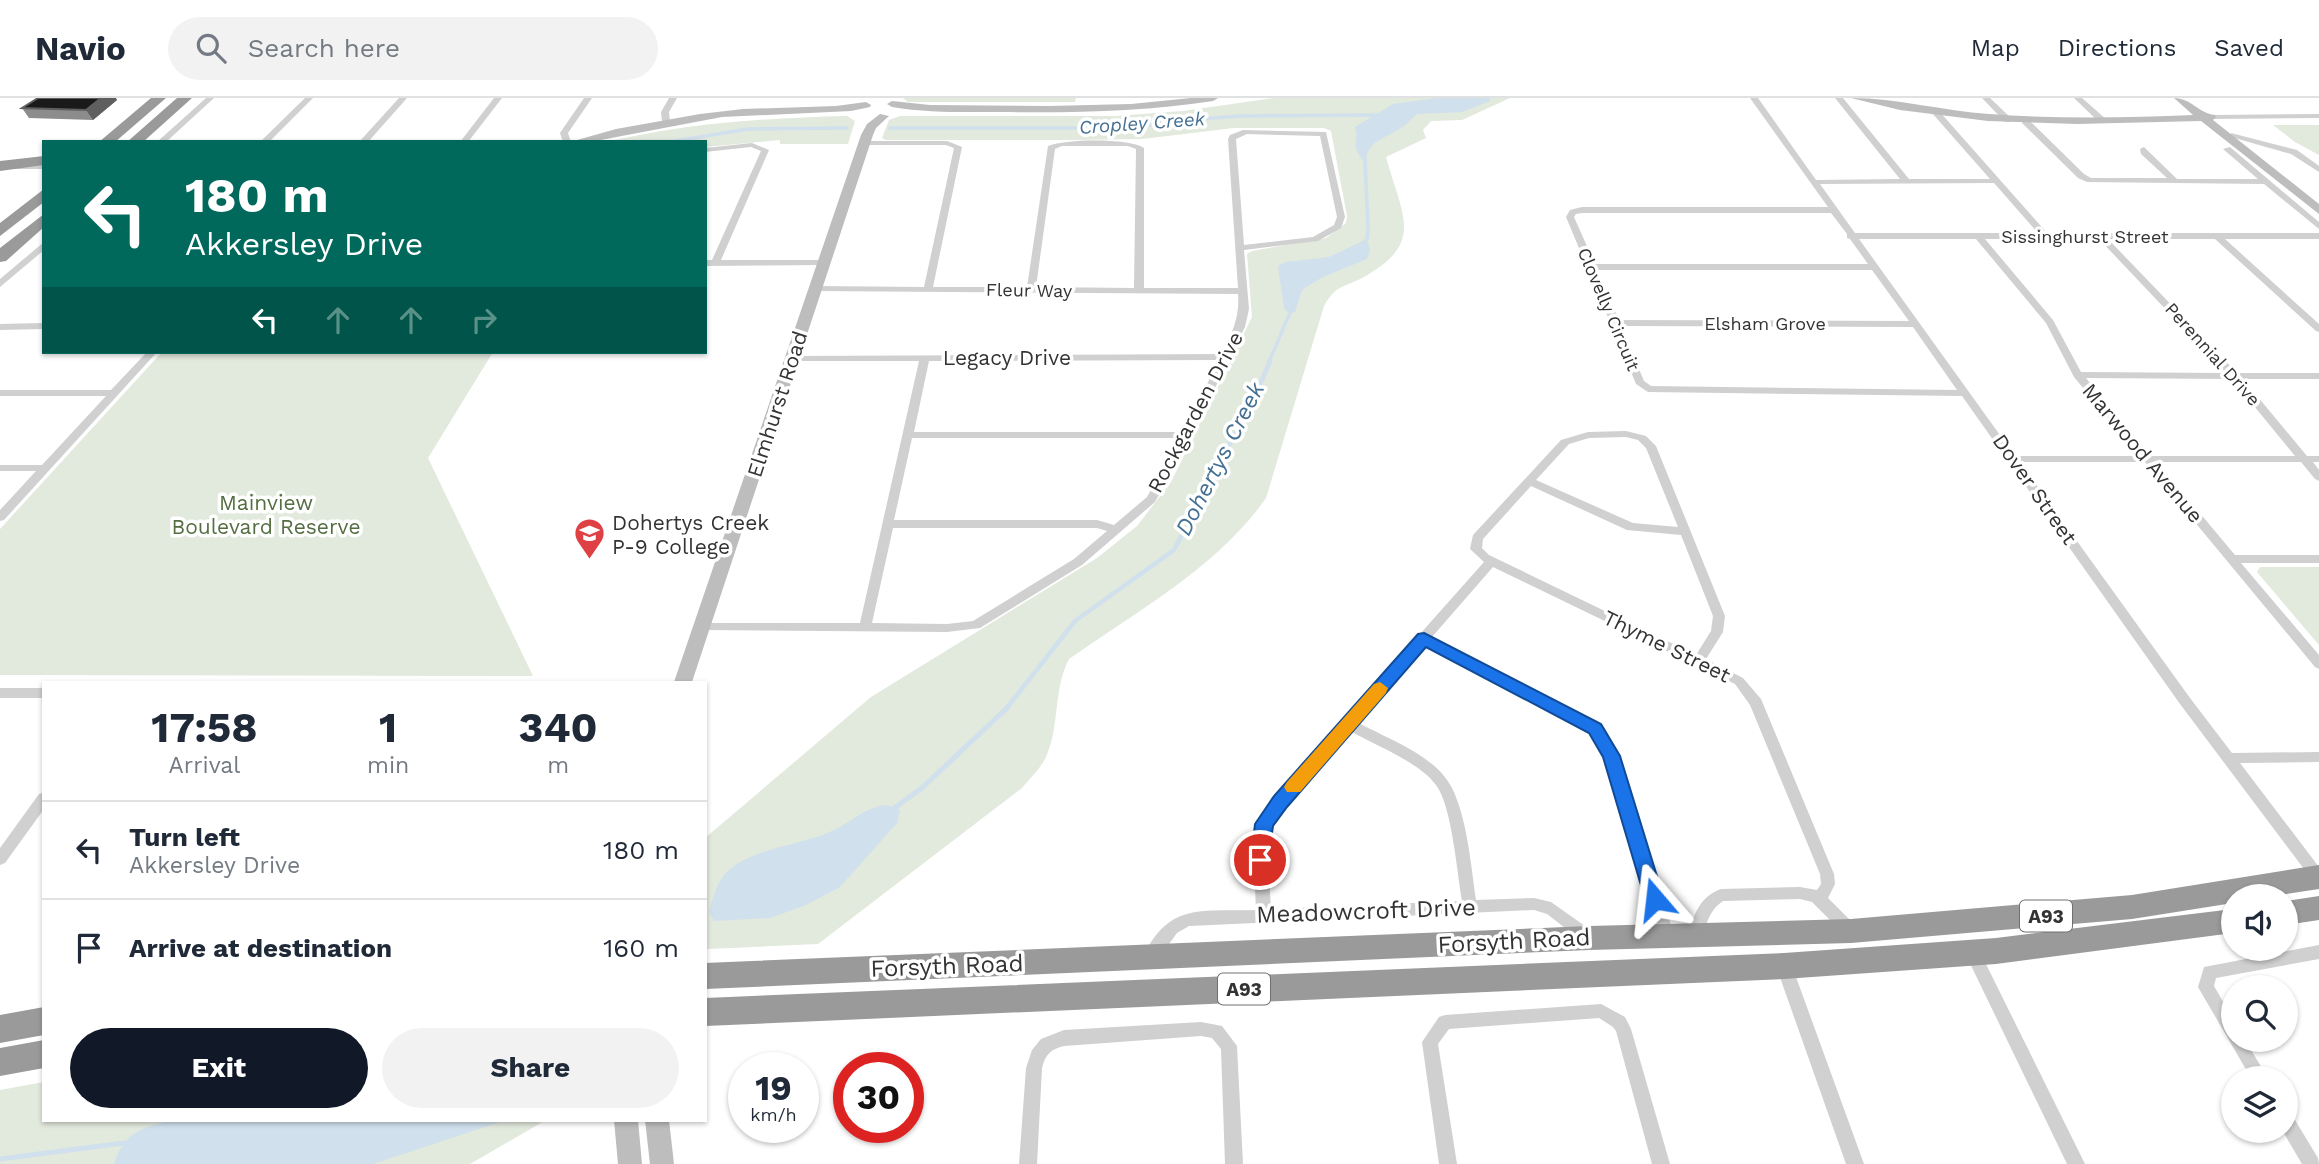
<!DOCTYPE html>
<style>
body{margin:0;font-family:"Work Sans",sans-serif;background:#f2f2f3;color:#1f2937;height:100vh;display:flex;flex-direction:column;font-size:26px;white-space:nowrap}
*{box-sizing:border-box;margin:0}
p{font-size:23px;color:#747a83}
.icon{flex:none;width:38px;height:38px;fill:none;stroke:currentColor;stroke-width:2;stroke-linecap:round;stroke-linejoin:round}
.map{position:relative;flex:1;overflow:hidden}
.drawer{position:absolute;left:42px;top:583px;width:665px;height:441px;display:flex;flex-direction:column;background:#fff;border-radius:0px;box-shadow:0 2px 5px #0004}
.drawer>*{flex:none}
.guide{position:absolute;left:42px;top:42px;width:665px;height:214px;border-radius:0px;box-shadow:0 2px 5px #0004;background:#00695c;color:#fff;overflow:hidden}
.tools{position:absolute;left:2221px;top:786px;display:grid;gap:14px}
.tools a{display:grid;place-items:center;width:77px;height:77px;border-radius:50%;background:#fff;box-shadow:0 2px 5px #0004;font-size:35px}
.speed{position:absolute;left:728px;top:954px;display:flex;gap:14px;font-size:35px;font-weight:700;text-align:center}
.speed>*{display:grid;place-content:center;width:91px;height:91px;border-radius:50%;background:#fff;box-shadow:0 2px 5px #0004;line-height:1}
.speed small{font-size:18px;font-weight:400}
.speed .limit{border:10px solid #d22;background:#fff;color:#111}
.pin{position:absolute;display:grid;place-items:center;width:60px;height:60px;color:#fff;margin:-30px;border:4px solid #fff;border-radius:50%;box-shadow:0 2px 7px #0007}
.me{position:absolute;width:77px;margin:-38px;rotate:343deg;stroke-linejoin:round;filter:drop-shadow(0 0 5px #0008)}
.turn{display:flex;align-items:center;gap:24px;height:147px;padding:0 28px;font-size:32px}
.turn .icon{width:91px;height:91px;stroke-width:2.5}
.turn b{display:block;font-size:49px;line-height:60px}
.lanes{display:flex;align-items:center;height:66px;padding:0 28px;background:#0003;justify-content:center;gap:35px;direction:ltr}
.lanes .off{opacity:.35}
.eta{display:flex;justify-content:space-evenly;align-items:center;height:119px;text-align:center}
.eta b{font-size:42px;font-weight:700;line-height:49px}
.cta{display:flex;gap:14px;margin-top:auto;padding:14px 28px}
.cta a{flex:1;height:80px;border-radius:42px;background:#111827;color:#fff;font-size:28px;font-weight:700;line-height:80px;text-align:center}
.cta a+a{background:#f2f2f3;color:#1f2937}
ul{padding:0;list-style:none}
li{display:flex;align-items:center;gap:21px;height:98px;padding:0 28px;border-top:2px solid #e0e1e3}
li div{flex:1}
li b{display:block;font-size:26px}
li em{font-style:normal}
header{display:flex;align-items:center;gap:42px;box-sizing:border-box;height:98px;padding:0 35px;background:#fff;border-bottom:2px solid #e0e1e3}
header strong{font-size:33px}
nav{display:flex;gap:38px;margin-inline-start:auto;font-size:24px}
.search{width:490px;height:63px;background:#f2f2f3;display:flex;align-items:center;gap:18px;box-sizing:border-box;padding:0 24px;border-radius:38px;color:#747a83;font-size:26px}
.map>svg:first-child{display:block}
.green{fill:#e2e9dd}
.water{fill:#d0e0ed}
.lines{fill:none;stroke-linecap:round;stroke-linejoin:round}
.stream-far2{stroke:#d0e0ed;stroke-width:3.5}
.stream-far1{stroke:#d0e0ed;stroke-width:4.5}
.stream{stroke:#d0e0ed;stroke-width:5}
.street{fill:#d0d0d0;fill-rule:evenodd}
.secondary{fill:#bdbdbd;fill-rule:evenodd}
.highway{fill:#9a9a9a;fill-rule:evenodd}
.wall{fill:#8c8c8c}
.shaded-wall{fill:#5f5f5f}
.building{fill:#1a1a1a;stroke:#5f5f5f;stroke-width:2}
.route{fill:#1a73e8;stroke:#114b97;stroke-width:2}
.slow{fill:#f59e0b}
.labels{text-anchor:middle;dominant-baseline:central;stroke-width:7;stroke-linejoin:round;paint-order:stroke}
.far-street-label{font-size:18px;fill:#333;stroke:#fff}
.far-water-label{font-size:19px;font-style:italic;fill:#437093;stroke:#fff}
.shield{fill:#fff;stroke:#707070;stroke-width:2}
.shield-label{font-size:19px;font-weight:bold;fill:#333}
.street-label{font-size:21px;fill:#333;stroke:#fff}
.park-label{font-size:21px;fill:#546e41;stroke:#fff}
.poi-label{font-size:21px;fill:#333;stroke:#fff;text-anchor:start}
.water-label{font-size:23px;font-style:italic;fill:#437093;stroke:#fff}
.near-street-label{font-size:24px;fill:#333;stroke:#fff}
</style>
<header>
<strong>Navio</strong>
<div class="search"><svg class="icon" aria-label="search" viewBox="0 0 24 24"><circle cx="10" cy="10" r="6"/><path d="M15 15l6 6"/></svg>Search here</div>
<nav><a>Map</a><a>Directions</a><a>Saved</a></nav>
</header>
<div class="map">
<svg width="2319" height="1066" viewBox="0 0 2319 1066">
<rect width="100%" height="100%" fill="#fff"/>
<g class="green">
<polygon points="903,0 1076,0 1075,4 908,4"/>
<path d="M1274 0H1510L1462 22 1431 23 1423 32 1426 40 1386 59C1402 118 1426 145 1362 180 1342 190 1336 187 1324 208L1266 400C1219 468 1136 514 1069 561 1053 591 1060 628 1046 659 1041 670 1030 680 1022 690L818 846 707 851 705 740 871 599 1097 460 1137 428 1171 384 1252 219 1247 156 1252 153 1326 140 1346 125 1347 118 1331 33 1324 30H1234L1142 41 1076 42H886L882 40 889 22 900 18H1116L1183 13Z"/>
<path d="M847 18 855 23 848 46H780V42L705 49V44H607C687 25 766 20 847 18Z"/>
<polygon points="2273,27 2319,27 2319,57 2295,44"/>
<polygon points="162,254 493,254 428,360 533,578 0,577 0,431"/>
<polygon points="2260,469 2319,469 2319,547 2257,474"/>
<polygon points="44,984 44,1022 546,1022 470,1066 0,1066 0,992"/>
</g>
<g class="water">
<path d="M1438 0H1489L1490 3 1462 14 1417 16 1403 29 1374 45 1367 55 1366 66C1348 44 1360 48 1355 29L1393 6Z"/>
<polygon points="1367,141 1370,152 1367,161 1321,180 1302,192 1295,214 1289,216 1284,210 1278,168 1286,164 1329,159"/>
<path d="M887 707 900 712 897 725 840 789 806 807 770 820 714 823 709 814C713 799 718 780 730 771 760 747 806 748 840 729 857 719 867 709 887 707Z"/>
<path d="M506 1022 373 1066H114C124 1035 139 1031 168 1023Z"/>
</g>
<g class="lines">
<g class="stream-far2">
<polyline points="890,30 1131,30 1180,22 1243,18 1378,17"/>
<polyline points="669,44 748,31 847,30"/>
<polyline points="1363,145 1367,141 1368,130 1365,61"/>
<polyline points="1269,264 1291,212"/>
</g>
<polyline class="stream-far1" points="1006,611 1075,523 1174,452 1255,298 1270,263"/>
<g class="stream">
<polyline points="893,711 923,689 1008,609"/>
<polyline points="0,1061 124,1045"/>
</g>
<g class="street">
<polygon points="206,0 214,0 166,44 157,44"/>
<polygon points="305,0 313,0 269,44 260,44"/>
<polygon points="399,0 407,0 368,44 359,44"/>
<polygon points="494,0 502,0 468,44 460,44"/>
<polygon points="584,0 592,0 568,35 571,44 563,44 560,35"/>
<polygon points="669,0 677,0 669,14 670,24 666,26 662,24 661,14"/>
<path d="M1750 0H1758L1816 82 1900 81 1835 0H1843L1909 81H1990L1932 15 1939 13 2047 135H2319V141H2225L2319 226V234L2316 233 2215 141H2108L2237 275H2319V281H2243L2307 358H2319V364H2313L2319 372V383L2315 381 2301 364H2157L2235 457H2319V465H2241L2319 557V571L2315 569 2145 364H2020L2190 600 2232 655 2319 654V664L2240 665 2319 769V785L2313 783 2180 606 1962 298 1648 294 1636 286 1566 119 1570 112 1582 109H1828ZM1994 85 2038 135H1855L1820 86ZM1582 115H1831L1847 136V140L1850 141 1868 166H1595L1574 119 1576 116ZM1859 141H1976L2046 225 2074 279 2139 358H2015ZM1985 141H2099L2226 275 2081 274 2053 222ZM1597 172H1872L1909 223 1619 222ZM1621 228 1913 229 1957 292 1651 288 1644 283ZM2086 280 2232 281 2295 358H2151Z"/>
<polygon points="1982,0 1990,0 2011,20 2011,24 2005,24"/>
<polygon points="2074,0 2082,0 2106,21 2106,25 2100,25"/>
<polygon points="2319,16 2319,20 2211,21 2207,19 2211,17"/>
<polygon points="2022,21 2028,21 2084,76 2091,80 2167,80 2141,56 2140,51 2144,49 2177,81 2258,81 2223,51 2230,49 2319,124 2319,131 2264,86 2087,84 2078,80 2022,25"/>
<path d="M1243 32 1326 34 1345 119 1341 130 1318 143 1244 152 1249 211 1245 229 1192 337 1155 404 1082 467 980 530 947 534 699 532 697 529 699 526 703 525H860L919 263H792L787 260 789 258 1222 256C1232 235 1240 219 1238 196L812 193V189L815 188 924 189 954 50 946 47H865L861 45 862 43H947L962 49 933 189H1027L1048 48C1067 41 1128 40 1144 50V190H1238L1228 41 1230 37ZM1247 36 1320 38 1337 119 1334 127 1313 139 1244 147 1236 41ZM1062 48H1128L1136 51 1134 190 1036 189 1055 51ZM1219 262 1183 334H914L929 263ZM912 340H1180L1147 399 1114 427 1097 422H894ZM893 430H1097L1107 433 1074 461 973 523 947 526 872 525Z"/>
<polygon points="2231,35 2297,52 2319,68 2319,74 2291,56 2231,39"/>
<polygon points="752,45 769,52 721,162 824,162 827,163 827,167 705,168 705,162 712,162 761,53 751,49 705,54 705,50"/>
<rect x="0" y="67" width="44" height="4"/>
<polygon points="44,144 44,152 0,189 0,181"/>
<polygon points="44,225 44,231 0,232 0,226"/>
<polygon points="147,254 157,254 4,422 0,423 0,412 36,373 0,373 0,367 42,367 106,298 0,298 0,292 111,292"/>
<path d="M1626 333 1646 338 1656 348 1725 518 1723 534 1706 561 1743 580 1761 601 1834 776 1835 786 1828 800 1856 828 1858 833 1856 838 1851 840 1846 838 1812 804 1800 801 1723 803C1708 813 1707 827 1700 842L1695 844 1690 842 1688 837C1694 817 1699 799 1721 791L1800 789 1817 792 1821 786 1820 776 1750 607 1735 586 1493 469 1432 539 1600 626 1618 658 1674 837 1672 842 1667 844 1662 842 1660 837 1605 659 1590 634 1426 546 1357 624C1384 639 1425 654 1444 678 1466 703 1471 768 1476 802L1534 800 1551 804 1592 833 1594 838 1592 843 1587 845 1582 843 1547 816 1534 812 1189 828 1177 835 1156 864 1151 866 1146 864 1143 859C1169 803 1204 814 1256 812L1253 746 1257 726 1275 699 1484 464 1470 451 1473 437 1561 342 1588 334ZM1626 339 1638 342 1646 350 1678 429 1633 425 1536 382 1569 346 1589 340ZM1531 388 1627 432 1681 437 1713 518 1711 533 1696 557 1489 457 1482 450 1483 441ZM1350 633C1375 647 1419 664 1436 687 1452 708 1457 775 1462 803L1271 811 1267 746 1271 728 1285 707Z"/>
<rect x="0" y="590" width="44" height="10"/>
<polygon points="44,694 44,711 5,765 0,767 0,750 39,696"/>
<polygon points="2319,847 2319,861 2216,880 2214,888 2233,921 2233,942 2245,942 2268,980 2251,980 2198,889 2204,869"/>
<polygon points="1973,848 1978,850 2085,1066 2067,1066 1965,855 1968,850"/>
<polygon points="1784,861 1789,863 1792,868 1864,1066 1846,1066 1776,868 1779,863"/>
<polygon points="1601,906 1625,919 1631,931 1670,1066 1652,1066 1616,933 1613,929 1599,920 1449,931 1438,946 1457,1066 1439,1066 1422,944 1439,919 1445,917"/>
<path d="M1201 924 1222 928 1237 948 1243 1066H1225L1221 951 1212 940 1201 938 1064 948C1051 951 1045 957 1042 970L1037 1066H1019L1026 970 1032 952 1041 941 1064 932Z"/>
<polygon points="2286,1015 2292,1017 2318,1060 2319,1066 2302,1066 2282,1032 2286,1032"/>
</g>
<g class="secondary">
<path d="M1191 0H1218L1213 3C1142 14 1071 15 999 14 963 14 927 15 892 9L887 6 892 3 930 7 1049 8 1131 6Z"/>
<path d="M1851 0C1897 0 1943 13 1989 16 2057 21 2125 20 2193 17L2174 0C2191 0 2198 15 2215 17L2216 19 2213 22 2319 106V116L2201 23 2077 26 1988 23 1900 12Z"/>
<polygon points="866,4 871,7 870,9 851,13 722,19 590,44 570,44 616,31 700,16 743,11 836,8"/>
<polygon points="880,16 889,18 876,30 873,37 692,584 674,584 861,37 867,26"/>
<polygon points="614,1022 638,1022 642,1066 618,1066"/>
<polygon points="645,1022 669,1022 674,1066 650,1066"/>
</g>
<g class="highway">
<polygon points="151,0 166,0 115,44 99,44"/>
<polygon points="177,0 192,0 143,44 127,44"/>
<polygon points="44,58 44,67 0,73 0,63"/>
<polygon points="44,91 44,104 0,138 0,125"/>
<polygon points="44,116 44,129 6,163 0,164 0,150"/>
<polygon points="2319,767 2319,791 2273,798 2233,798 2233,805 2132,821 1851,845 1589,852 705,891 705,865 1589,828 1851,821 2132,797"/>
<polygon points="2319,798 2319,822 2286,827 2286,803"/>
<polygon points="2233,811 2233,835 1996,866 1784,881 705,928 705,900 1784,855 1996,840"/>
<polygon points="44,909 44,937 0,945 0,917"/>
<polygon points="44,942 44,970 0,978 0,950"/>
</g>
</g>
<polygon class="wall" points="117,2 93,22 29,20 22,10"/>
<polygon class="shaded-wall" points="101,0 116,0 117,2 93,22 86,12"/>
<polygon class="building" points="38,0 101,0 86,12 22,10"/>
<polygon class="route" points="1424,535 1601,626 1620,658 1664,801 1662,807 1648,807 1645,801 1603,659 1589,635 1426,549 1287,709 1273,728 1267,768 1254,768 1251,762 1255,726 1274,698 1418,536"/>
<polygon class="slow" points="1380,584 1388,590 1386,595 1300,694 1287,694 1284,689 1287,684 1374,586"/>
<defs>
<symbol id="school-pin" viewBox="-11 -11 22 30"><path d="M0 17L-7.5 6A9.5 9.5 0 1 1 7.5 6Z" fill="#df4044" stroke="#fff"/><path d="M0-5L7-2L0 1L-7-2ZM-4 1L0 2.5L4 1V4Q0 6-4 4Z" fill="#fff"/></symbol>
</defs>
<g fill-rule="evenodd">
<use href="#school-pin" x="572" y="418" width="35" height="47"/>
</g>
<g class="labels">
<g class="far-street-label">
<text x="2085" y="138">Sissinghurst Street</text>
<text transform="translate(1029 192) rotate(1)">Fleur Way</text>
<text transform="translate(1609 211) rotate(67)">Clovelly Circuit</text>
<text x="1765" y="225">Elsham Grove</text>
<text transform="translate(2213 256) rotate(48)">Perennial Drive</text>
</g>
<g class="far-water-label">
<text transform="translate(1142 25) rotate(-4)">Cropley Creek</text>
</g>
<g class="shield">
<rect x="2020" y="802.5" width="52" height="31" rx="5"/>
<rect x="1218" y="875.5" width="52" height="31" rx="5"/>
</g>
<g class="shield-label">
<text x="2046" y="818">A93</text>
<text x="1244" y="891">A93</text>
</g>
<g class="street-label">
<text x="1007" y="259">Legacy Drive</text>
<text transform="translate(777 306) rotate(-72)">Elmhurst Road</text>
<text transform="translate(1195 314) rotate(-62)">Rockgarden Drive</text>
<text transform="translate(2143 355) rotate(50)">Marwood Avenue</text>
<text transform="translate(2035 391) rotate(55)">Dover Street</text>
<text transform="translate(1667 548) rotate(26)">Thyme Street</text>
</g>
<g class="park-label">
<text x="266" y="404">Mainview<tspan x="266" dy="24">Boulevard Reserve</tspan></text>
</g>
<g class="poi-label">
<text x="612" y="424">Dohertys Creek<tspan x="612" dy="24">P-9 College</tspan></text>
</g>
<g class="water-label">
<text transform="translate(1220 361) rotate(-63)">Dohertys Creek</text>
</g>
<g class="near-street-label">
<text transform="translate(1366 813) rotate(-2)">Meadowcroft Drive</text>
<text transform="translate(1514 843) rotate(-3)">Forsyth Road</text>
<text transform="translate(947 868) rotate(-2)">Forsyth Road</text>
</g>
</g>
</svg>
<div class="tools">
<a><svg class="icon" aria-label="sound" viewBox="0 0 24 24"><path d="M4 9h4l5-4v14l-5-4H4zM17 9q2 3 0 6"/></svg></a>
<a><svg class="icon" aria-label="search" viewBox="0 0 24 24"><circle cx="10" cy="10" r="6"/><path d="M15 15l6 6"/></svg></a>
<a><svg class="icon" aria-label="layers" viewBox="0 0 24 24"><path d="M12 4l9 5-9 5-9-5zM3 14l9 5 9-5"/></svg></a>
</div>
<div class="speed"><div>19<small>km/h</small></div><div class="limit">30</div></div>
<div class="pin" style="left:1260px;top:762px;background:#d93025"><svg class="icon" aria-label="arrive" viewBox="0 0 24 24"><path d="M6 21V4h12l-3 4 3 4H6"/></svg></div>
<svg class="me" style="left:1655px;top:801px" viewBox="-20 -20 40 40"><path d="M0-17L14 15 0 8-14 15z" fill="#1a73e8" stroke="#fff" stroke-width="4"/></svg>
<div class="guide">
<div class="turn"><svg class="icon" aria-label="left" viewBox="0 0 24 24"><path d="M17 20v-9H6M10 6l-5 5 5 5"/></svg><div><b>180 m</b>Akkersley Drive</div></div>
<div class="lanes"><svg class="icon" aria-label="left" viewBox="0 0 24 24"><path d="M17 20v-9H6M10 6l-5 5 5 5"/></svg><svg class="icon off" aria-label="ahead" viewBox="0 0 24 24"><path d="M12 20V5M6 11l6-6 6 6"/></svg><svg class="icon off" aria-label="ahead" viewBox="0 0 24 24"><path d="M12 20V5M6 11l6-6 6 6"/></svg><svg class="icon off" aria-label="right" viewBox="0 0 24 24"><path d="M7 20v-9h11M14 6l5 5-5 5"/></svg></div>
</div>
<section class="drawer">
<div class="eta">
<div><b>17:58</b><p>Arrival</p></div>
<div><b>1</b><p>min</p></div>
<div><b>340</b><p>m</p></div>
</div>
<ul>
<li><svg class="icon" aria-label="left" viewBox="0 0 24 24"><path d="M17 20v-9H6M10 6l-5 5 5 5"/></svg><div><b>Turn left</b><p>Akkersley Drive</p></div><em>180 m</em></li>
<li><svg class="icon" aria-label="arrive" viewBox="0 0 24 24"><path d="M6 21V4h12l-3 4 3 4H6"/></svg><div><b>Arrive at destination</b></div><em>160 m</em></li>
</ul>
<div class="cta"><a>Exit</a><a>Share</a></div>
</section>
</div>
